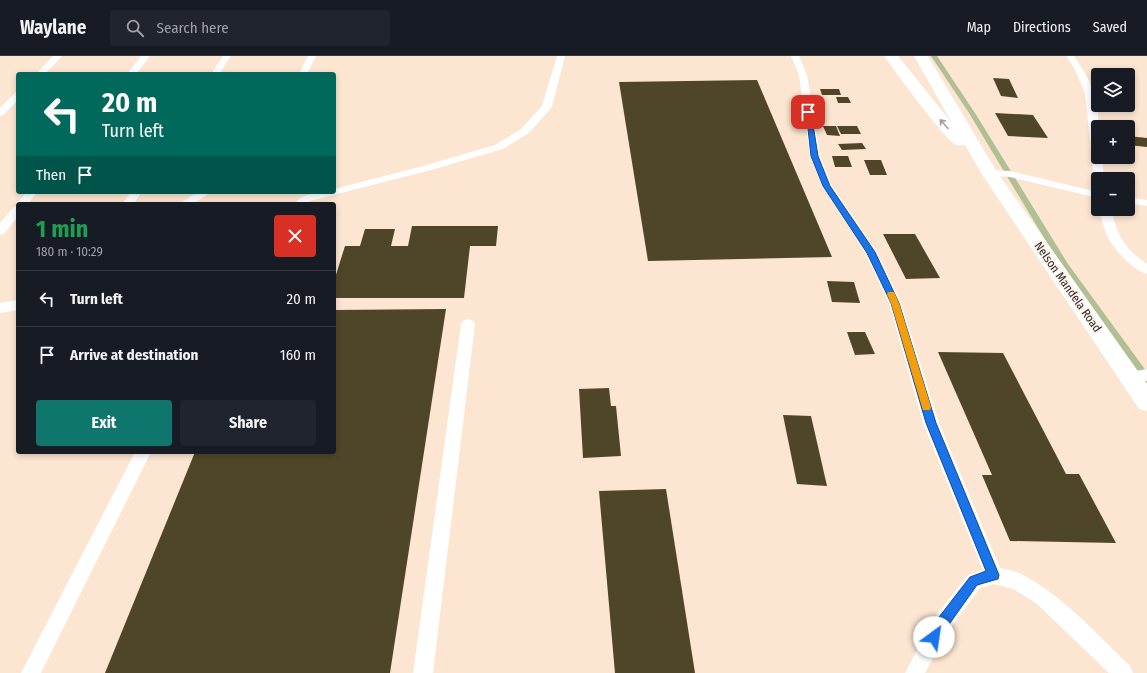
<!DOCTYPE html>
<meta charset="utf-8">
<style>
body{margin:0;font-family:"Fira Sans Condensed",sans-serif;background:#20242c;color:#f1f3f6;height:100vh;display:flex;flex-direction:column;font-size:15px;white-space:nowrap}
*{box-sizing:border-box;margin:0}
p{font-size:13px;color:#9ea1a6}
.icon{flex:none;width:22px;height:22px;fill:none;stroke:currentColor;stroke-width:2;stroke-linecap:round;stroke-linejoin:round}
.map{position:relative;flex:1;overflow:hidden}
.sheet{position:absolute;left:16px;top:146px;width:320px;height:252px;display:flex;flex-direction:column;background:#171b24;border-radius:4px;box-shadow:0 2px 6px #0003}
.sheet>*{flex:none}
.guide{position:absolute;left:16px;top:16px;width:320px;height:122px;border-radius:4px;box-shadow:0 2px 6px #0003;background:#00695c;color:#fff;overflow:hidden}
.buttons{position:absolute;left:1091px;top:12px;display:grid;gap:8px}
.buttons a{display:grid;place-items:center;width:44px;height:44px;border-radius:4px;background:#171b24;box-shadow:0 2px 6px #0003;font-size:20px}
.pin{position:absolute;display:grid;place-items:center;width:34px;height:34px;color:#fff;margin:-17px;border-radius:8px;box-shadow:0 2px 6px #0006}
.me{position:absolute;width:44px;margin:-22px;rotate:31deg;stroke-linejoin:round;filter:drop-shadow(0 0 3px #0008)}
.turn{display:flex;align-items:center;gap:14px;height:84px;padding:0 20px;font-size:18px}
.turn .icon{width:52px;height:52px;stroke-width:2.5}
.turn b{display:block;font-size:28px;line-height:34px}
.then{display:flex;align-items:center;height:38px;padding:0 20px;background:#0003;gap:8px;font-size:15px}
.round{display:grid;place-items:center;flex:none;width:42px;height:42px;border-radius:4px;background:#20242c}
.headline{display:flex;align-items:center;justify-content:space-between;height:68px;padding:0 20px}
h1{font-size:24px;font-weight:700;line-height:30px;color:#1e9e55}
.action{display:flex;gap:8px;margin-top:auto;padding:8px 20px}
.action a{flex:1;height:46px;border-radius:4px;background:#0f766e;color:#fff;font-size:16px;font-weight:700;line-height:46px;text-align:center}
.action a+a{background:#20242c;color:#f1f3f6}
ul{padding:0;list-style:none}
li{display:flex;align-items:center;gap:12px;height:56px;padding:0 20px;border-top:1px solid #363941}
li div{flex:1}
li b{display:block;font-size:15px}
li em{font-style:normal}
header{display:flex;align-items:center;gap:24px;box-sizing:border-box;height:56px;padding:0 20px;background:#171b24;border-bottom:1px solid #363941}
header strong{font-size:19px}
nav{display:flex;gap:22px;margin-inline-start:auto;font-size:14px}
.search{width:280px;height:36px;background:#20242c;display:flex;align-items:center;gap:10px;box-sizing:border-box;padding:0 14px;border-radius:4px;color:#9ea1a6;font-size:15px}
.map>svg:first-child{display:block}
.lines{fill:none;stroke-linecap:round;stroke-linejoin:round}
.stream{fill:#b1bf95;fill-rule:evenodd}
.building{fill:#4f4629}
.lane{fill:#fff;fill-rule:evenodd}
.secondary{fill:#fff;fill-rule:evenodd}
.oneway{stroke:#a29d99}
.route{fill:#1a73e8;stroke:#114b97}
.slow{fill:#f59e0b}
.labels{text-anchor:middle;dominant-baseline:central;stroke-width:4;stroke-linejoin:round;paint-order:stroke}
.street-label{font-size:12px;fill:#30261d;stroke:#fbf5f0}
</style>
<header>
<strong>Waylane</strong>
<div class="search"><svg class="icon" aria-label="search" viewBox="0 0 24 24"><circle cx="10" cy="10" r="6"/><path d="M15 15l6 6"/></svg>Search here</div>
<nav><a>Map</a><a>Directions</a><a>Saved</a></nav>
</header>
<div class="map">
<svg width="1147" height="617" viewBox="0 0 1147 617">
<rect width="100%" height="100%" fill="#fce5d1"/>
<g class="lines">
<polygon class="stream" points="931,0 937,0 975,57 1068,208 1147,316 1147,327 1144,326 1062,212 969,57"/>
</g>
<g class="building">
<polygon points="993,22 1009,23 1018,42 1001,40"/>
<polygon points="757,24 832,201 648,205 619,26"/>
<polygon points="820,33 839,33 841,39 822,39"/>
<polygon points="836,41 848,41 851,47 838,47"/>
<polygon points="995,57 1033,59 1048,82 1008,80"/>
<polygon points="823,70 836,70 840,80 827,79"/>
<polygon points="837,70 857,70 861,78 841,78"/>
<polygon points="1128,80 1147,82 1147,91 1128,89"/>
<polygon points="862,87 866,93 842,94 838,88"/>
<polygon points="832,100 848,100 852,111 835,111"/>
<polygon points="864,104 881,104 887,119 870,119"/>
<polygon points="412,170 498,170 496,190 470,190 464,242 334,242 334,225 345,190 360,190 365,173 395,173 391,190 408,190"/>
<polygon points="883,178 915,178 940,222 906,223"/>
<polygon points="827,225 854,226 860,247 832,246"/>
<polygon points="446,253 390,617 105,617 195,396 334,396 334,254"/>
<polygon points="847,276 865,276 875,298 855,299"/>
<polygon points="938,296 1003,297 1066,418 1079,418 1116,487 1010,485 982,419 992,419"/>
<polygon points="609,332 611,350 616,350 621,400 583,402 579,333"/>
<polygon points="783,359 811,360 827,430 797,428"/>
<polygon points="666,433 695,617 615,617 599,435"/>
</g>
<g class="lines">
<g class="lane">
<polygon points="53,0 62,0 45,18 36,18"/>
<polygon points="141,0 150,0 136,18 127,18"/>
<polygon points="223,0 231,0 219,18 211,18"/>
<polygon points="308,0 316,0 307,18 299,18"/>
<path d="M557 0H565L552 51 529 77 503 93 431 114 310 145 307 148H294C303 136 321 136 334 136V133L423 110 495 89 521 73 542 50Z"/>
<path d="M791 0H799L807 19 820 100 832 130 877 196 901 247 939 367 1000 512C1008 514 1016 515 1023 519 1062 539 1099 580 1130 610L1133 617H1109L1036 547 1013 533 994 528 980 532 947 577 925 617H905L933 563 968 519 983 514 923 367 889 247 865 196 822 130 810 100 799 19Z"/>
<path d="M1066 0H1074C1082 11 1089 23 1094 36 1100 52 1098 84 1098 101H1102L1104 123H1098V126L1094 123 1085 37 1074 12Z"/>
<polygon points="18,36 18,44 3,59 0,60 0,52 15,37"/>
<polygon points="989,114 1010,115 1098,136 1098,142 1010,121 985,119 984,117 985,115"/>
<polygon points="26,136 37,136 28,148 18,148 18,160 4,178 0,179 0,167 14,151 18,150 16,148"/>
<polygon points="131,136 141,136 134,148 122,148"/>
<polygon points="198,136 211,136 193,148 179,148"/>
<polygon points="1128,141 1147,144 1147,150 1128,147"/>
<path d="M1099 153H1111C1118 180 1124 192 1147 208V218C1132 214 1111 191 1106 177 1103 170 1101 161 1099 153Z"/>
<polygon points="18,244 18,254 0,257 0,247"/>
<polygon points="468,263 473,265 475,268 433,617 413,617 461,268 463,265"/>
<polygon points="1147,313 1147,325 1130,327 1125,325 1123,321 1125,317"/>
<polygon points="135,396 151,396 41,617 21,617"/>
</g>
<path class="secondary" d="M884 0H898L952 67 914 0H928L997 116 1147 328V355L1139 353 981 117 965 89C961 89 959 90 956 89 945 84 894 14 884 0Z"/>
</g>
<defs><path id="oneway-shaft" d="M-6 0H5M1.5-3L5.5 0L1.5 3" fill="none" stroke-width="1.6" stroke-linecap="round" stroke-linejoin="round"/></defs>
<use class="oneway" href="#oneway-shaft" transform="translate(944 68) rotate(-132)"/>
<polygon class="route" points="806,54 811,56 818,100 830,130 875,196 899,247 936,367 999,519 998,523 977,529 945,574 938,586 934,587 930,586 928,581 936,565 970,521 986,515 926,367 891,247 867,197 823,130 811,100"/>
<polygon class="slow" points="888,236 894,236 899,247 931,351 930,354 923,354 922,351 891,247 887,238"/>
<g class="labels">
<g class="street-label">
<text transform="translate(1068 231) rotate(55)">Nelson Mandela Road</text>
</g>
</g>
</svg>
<div class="buttons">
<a><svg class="icon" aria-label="layers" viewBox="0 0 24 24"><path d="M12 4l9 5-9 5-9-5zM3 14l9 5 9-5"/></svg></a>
<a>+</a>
<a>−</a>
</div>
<div class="pin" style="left:808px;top:56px;background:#d93025"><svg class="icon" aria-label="arrive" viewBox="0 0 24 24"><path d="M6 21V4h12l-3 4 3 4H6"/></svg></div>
<svg class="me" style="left:934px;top:581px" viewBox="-20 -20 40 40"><circle r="19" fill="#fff"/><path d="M0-13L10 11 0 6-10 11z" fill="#1a73e8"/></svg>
<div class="guide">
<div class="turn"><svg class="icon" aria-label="left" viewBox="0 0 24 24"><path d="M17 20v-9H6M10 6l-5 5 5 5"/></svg><div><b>20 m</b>Turn left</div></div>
<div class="then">Then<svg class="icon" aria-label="arrive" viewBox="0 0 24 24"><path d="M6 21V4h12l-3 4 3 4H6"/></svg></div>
</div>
<section class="sheet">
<div class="headline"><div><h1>1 min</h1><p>180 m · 10:29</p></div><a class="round" style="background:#d93025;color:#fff"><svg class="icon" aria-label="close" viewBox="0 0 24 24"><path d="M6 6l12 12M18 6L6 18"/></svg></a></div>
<ul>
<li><svg class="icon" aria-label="left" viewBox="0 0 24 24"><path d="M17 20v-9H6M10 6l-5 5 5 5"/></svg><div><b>Turn left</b></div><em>20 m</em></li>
<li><svg class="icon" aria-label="arrive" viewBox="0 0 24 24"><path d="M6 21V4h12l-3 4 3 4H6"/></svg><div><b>Arrive at destination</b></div><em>160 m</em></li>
</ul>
<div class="action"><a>Exit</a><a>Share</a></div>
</section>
</div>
